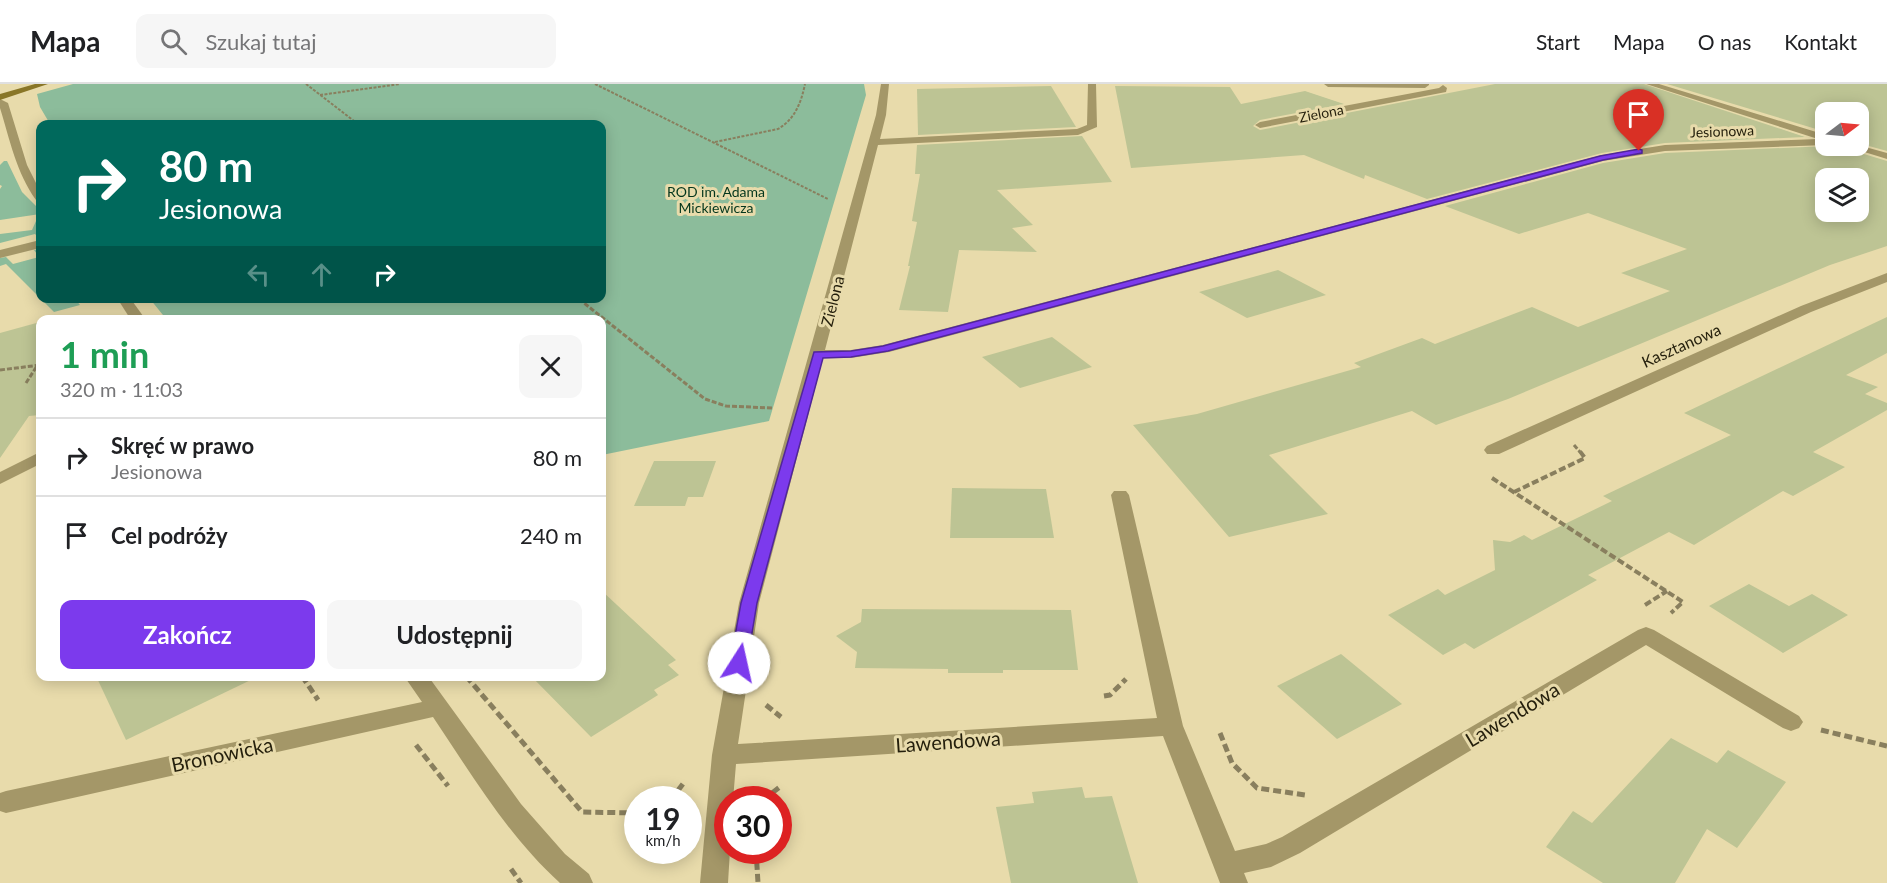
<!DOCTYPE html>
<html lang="pl">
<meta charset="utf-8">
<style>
body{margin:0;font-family:Lato,sans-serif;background:#f6f6f6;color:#202124;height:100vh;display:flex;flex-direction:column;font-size:22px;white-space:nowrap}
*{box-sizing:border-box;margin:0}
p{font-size:20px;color:#757577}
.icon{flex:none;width:33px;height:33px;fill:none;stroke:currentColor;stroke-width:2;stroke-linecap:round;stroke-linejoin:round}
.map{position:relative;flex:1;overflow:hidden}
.side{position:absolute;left:36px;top:231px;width:570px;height:366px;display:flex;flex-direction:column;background:#fff;border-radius:12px;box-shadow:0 3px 15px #0003}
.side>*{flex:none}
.guide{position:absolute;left:36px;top:36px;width:570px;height:183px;border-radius:12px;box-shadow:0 3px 15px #0003;background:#00695c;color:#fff;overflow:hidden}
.needle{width:39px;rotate:74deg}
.controls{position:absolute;left:1815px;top:18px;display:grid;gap:12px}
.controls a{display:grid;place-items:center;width:54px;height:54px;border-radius:12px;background:#fff;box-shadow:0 3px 15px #0003;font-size:30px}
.speed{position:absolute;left:624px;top:702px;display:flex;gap:12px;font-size:30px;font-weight:700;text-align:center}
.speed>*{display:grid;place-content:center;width:78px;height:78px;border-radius:50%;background:#fff;box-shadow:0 3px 15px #0003;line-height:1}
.speed small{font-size:15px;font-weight:400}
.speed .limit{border:9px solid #d22;background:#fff;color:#111}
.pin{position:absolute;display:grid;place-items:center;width:51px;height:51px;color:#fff;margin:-62px -26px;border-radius:50% 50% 50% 0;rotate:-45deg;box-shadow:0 0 6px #0007}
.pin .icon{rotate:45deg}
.me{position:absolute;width:66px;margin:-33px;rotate:10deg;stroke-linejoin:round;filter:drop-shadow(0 0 4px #0008)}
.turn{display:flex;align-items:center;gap:21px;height:126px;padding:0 24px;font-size:27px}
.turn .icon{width:78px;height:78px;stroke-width:2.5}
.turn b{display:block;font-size:42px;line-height:51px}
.lanes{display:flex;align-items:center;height:57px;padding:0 24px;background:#0003;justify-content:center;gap:30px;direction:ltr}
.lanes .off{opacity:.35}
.round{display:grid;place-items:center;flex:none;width:63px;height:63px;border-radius:12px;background:#f6f6f6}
.headline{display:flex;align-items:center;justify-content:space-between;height:102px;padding:0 24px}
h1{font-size:36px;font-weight:700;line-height:45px;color:#1e9e55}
.action{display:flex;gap:12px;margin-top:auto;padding:12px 24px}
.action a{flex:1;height:69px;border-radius:12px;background:#7c3aed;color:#fff;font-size:24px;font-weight:700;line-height:69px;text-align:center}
.action a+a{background:#f6f6f6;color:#202124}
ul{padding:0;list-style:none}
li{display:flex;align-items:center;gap:18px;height:78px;padding:0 24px;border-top:2px solid #e0e0e0}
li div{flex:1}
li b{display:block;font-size:22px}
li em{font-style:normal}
header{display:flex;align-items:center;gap:36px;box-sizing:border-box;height:84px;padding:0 30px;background:#fff;border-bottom:2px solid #e0e0e0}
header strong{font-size:28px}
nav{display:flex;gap:33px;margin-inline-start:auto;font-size:21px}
.search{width:420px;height:54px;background:#f6f6f6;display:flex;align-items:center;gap:15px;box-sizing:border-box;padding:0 21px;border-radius:12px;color:#757577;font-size:22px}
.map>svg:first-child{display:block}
.green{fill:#8cbc9b}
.building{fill:#bdc494;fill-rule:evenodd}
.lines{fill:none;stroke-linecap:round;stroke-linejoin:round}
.path-far3{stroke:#897f5e;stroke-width:2;stroke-dasharray:3 1.5;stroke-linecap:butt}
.path-far2{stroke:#897f5e;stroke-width:3;stroke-dasharray:5 2;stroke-linecap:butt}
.path-far1{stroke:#897f5e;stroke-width:4;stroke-dasharray:7 3;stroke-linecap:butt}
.path{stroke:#897f5e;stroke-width:5;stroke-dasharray:8 4;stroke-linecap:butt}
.street{fill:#a49768;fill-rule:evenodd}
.secondary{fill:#897627;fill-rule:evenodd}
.route{fill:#7c3aed;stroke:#51269a;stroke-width:1.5}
.labels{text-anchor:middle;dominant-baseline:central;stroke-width:6;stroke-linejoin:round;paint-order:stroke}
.far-street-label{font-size:14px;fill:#241f0c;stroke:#e8dbab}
.far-park-label{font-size:14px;fill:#03361c;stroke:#e8dbab}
.street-label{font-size:16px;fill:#241f0c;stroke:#e8dbab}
.near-street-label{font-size:20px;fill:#241f0c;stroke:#e8dbab}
</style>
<header>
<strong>Mapa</strong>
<div class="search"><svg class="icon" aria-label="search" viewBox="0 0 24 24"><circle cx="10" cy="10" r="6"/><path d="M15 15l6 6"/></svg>Szukaj tutaj</div>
<nav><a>Start</a><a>Mapa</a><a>O nas</a><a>Kontakt</a></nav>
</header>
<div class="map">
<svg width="1887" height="799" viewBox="0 0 1887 799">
<rect width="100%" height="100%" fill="#e8dbab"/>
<g class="green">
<polygon points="73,0 864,0 866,11 769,337 602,371 602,236 167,236 150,215 602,214 602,40 50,40 40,23 37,10"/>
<polygon points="4,77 7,77 22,108 40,126 40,130 0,136 0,105 2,102 0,101 0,81"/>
<polygon points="36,137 40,137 40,155 35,150 0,159 0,150 32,146"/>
<polygon points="40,165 40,214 75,215 80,221 54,228 6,180 0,182 0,174 6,173 13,180 39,173 34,166"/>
</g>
<g class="building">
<polygon points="1495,0 1644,0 1805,53 1665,59 1602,69 1427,115 1365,91 1364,95 1304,71 1131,84 1115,2 1230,3 1241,20 1305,7 1344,20 1260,36 1253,42 1260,46"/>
<polygon points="1667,0 1887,0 1887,67 1858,59 1858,28 1826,28 1826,48"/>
<polygon points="1051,2 1076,43 918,51 917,5"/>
<polygon points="1082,52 1112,98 997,106 1033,141 1012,144 1037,168 959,166 948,228 899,226 910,182 908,182 917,138 912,137 920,90 915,90 917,61"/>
<path d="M1828 62H1843L1844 64 1887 77V162L1830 181 1508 315 1436 341 1412 327 1269 371 1328 430 1229 453 1133 341 1197 330 1361 283 1354 279 1422 254 1435 260 1532 223 1578 243 1670 207 1621 189 1687 165 1588 129 1519 150 1445 122 1603 79 1665 69ZM1826 94H1858V128H1826Z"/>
<polygon points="1278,186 1326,211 1247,234 1199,208"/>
<polygon points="1887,233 1887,269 1846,291 1878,303 1865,310 1887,319 1887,326 1813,368 1845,383 1793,412 1783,407 1694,461 1669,448 1588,491 1597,496 1474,565 1465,559 1443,571 1388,531 1438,505 1445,511 1495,486 1493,456 1510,458 1524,451 1532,456 1612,417 1603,412 1731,351 1684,329"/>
<polygon points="40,238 40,331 29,332 0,374 0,249"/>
<polygon points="1052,253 1092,283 1020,304 982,273"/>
<polygon points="654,377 716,377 703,413 688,413 685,422 634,422"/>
<polygon points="952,404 1046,405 1054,454 950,454"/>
<polygon points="1749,500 1789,522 1812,510 1848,531 1783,569 1709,522"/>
<polygon points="602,507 676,576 668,581 679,591 654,606 658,611 591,653 531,592 602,592"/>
<polygon points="862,525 1071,526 1078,586 1003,586 1003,589 948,589 948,585 855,584 857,568 836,552 861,538"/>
<polygon points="1341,570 1402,620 1337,655 1277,602"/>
<polygon points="96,592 259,592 126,656"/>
<polygon points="1671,654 1717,679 1728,666 1786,698 1737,764 1707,745 1675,799 1603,799 1546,763 1573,727 1592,739"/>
<polygon points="1082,703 1085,714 1112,712 1138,799 1011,799 996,723 1034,719 1032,708"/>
</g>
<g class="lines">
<g class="path-far3">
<polyline points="306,0 358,40"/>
<polyline points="595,0 828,115"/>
<polyline points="320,11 400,0"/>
<path d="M715 58 778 45C795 35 801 19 805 0"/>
<polyline points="578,214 581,216"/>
</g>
<g class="path-far2">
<polyline points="579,215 705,315 726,322 772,324"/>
<polyline points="0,286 40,281"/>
<polyline points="26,299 37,282"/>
<polyline points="1574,361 1580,368"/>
</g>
<g class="path-far1">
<polyline points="1492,394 1683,518 1671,529"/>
<polyline points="1514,408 1585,374 1579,366"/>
<polyline points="1645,521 1667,507"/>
</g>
<g class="path">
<polyline points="302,592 318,616"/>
<polyline points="466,592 582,728 638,729"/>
<polyline points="1104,612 1110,611 1126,595"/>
<polyline points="766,621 781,633"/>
<polyline points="1821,646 1887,662"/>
<polyline points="1220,649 1232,679 1257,704 1305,711"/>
<polyline points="416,661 448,702"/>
<polyline points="671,716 685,697"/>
<polyline points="763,716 781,702"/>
<polyline points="756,766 758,799"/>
<polyline points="511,785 521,799"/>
</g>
<g class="street">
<polygon points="881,0 889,0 886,31 880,55 1077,45 1087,41 1088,0 1096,0 1097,43 1078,51 878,61 825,266 851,266 883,261 1602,71 1665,61 1818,55 1646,0 1659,0 1826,51 1826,61 1665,67 1603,77 889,268 851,274 823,274 759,519 738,660 1157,634 1111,411 1114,407 1126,407 1129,411 1183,642 1235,767 1266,760 1282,753 1638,546 1646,543 1654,546 1799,632 1803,638 1799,644 1791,647 1783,644 1646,561 1300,769 1271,783 1244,789 1248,799 1220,799 1163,652 736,680 733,716 728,716 728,766 730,766 728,799 700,799 712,671 739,519 876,31"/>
<polygon points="1324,0 1429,0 1429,1 1425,4 1328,3"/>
<polygon points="1443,1 1447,4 1446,8 1260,44 1255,41 1260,38 1439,4"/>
<path d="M0 15 8 19 27 81 40 107V117L36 116C16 88 10 56 0 24Z"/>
<polygon points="1858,61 1887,69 1887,75 1845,62"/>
<polygon points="40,156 40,164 0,174 0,166"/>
<polygon points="1887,189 1887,198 1811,228 1499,370 1487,370 1484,366 1487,362 1801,222"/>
<polygon points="117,214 130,214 146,236 131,236"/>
<polygon points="40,368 40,380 0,400 0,388"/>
<path d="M404 592H428L521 720 565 770 589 790 593 799H560C508 752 472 691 433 633L6 729 0 727V709L6 707 422 618Z"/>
</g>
<polygon class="secondary" points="35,0 48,0 0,16 0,10"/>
</g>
<polygon class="route" points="1639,65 1642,66 1642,69 1603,76 888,267 851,273 823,274 757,519 747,579 745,584 733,584 730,579 741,519 814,268 851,267 883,262 1600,72"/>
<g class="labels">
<g class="far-street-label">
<text transform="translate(1321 29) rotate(-11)">Zielona</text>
<text transform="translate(1722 47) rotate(-2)">Jesionowa</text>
</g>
<g class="far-park-label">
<text x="716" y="107">ROD im. Adama<tspan x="716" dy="16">Mickiewicza</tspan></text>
</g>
<g class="street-label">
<text transform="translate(832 217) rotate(-76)">Zielona</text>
<text transform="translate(1681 261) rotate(-24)">Kasztanowa</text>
</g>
<g class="near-street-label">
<text transform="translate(1512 630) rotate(-31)">Lawendowa</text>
<text transform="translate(948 657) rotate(-4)">Lawendowa</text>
<text transform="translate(222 670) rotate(-12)">Bronowicka</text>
</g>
</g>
</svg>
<div class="controls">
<a><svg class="needle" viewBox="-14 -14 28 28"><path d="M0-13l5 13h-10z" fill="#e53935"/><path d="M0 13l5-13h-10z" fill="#757577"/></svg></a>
<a><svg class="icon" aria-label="layers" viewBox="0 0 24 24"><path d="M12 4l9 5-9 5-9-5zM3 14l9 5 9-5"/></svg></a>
</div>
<div class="speed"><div>19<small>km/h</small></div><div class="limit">30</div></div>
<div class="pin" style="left:1639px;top:67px;background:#d93025"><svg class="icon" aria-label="arrive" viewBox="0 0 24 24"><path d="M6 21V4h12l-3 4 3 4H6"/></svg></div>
<svg class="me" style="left:739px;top:579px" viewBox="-20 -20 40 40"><circle r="19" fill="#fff"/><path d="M0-13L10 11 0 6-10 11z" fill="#7c3aed"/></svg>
<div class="guide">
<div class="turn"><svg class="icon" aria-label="right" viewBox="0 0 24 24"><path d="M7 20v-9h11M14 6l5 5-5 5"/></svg><div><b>80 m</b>Jesionowa</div></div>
<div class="lanes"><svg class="icon off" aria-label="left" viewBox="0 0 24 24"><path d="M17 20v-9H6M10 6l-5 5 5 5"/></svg><svg class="icon off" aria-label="ahead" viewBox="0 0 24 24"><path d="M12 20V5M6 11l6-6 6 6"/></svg><svg class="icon" aria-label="right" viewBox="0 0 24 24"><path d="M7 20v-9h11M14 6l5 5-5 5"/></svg></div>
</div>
<section class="side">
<div class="headline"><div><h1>1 min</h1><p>320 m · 11:03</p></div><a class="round"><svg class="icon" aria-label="close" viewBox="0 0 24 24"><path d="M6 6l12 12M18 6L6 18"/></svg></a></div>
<ul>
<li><svg class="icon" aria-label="right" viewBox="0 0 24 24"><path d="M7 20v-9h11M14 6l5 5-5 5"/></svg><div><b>Skręć w prawo</b><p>Jesionowa</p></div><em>80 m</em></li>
<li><svg class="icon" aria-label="arrive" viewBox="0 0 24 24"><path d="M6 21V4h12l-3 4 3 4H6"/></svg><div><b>Cel podróży</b></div><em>240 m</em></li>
</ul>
<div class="action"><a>Zakończ</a><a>Udostępnij</a></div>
</section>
</div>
